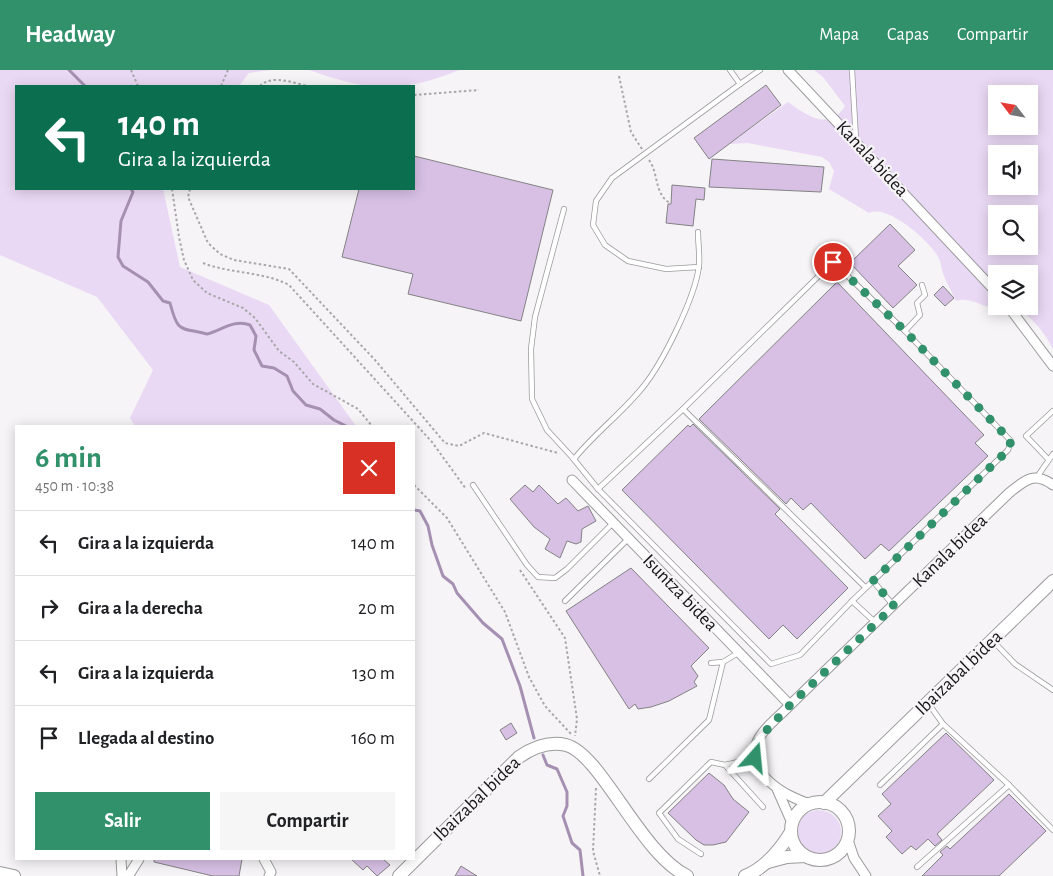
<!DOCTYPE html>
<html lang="es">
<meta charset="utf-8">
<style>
body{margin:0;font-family:"Alegreya Sans",sans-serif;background:#f6f6f6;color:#202124;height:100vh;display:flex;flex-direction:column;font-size:19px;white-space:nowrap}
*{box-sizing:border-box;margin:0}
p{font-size:16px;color:#757577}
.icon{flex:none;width:28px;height:28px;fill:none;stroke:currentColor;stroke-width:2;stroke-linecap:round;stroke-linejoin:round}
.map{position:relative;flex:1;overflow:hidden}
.drawer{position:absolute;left:15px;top:355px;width:400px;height:435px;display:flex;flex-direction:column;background:#fff;border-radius:0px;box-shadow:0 2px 12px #0003}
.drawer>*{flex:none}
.banner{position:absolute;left:15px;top:15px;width:400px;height:105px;border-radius:0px;box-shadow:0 2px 12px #0003;background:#0b6e4f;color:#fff;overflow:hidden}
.needle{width:32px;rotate:301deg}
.buttons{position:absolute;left:988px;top:15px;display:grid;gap:10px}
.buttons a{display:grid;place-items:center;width:50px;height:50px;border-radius:0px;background:#fff;box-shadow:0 2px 12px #0003;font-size:25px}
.pin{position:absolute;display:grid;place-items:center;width:42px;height:42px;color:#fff;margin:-21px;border:2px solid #fff;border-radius:50%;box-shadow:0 1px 5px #0007}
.me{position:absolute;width:55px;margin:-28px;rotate:18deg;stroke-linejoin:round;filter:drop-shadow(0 0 4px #0008)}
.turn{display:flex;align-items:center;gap:18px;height:105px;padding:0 20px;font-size:22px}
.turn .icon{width:65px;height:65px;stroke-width:2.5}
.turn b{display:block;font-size:35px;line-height:42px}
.round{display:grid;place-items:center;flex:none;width:52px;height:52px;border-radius:0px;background:#f6f6f6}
.overview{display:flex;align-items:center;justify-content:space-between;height:85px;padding:0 20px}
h1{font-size:30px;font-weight:600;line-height:38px;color:#31916b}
.primary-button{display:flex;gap:10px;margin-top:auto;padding:10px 20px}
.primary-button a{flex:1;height:58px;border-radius:0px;background:#31916b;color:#fff;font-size:20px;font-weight:600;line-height:58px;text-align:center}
.primary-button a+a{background:#f6f6f6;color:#202124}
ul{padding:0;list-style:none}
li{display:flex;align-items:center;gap:15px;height:65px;padding:0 20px;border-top:1px solid #e0e0e0}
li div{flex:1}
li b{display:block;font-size:19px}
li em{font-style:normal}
header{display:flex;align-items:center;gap:30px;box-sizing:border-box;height:70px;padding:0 25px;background:#31916b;color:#fff}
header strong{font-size:24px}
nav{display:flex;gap:28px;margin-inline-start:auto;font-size:18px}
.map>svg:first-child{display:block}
.green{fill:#ead9f4;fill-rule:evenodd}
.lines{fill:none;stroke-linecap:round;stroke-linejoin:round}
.stream{stroke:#a590b2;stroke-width:3}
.building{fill:#d7c0e4;stroke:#838284}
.lane-casing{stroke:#9b9a9c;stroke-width:6}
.street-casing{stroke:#9b9a9c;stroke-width:11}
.secondary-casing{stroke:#9b9a9c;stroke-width:14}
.path{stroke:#a9a7a9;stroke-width:2;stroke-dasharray:2.5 2.5;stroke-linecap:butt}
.lane{stroke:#fff;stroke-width:4.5}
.street{stroke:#fff;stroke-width:9}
.secondary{stroke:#fff;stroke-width:12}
.route{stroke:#31916b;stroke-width:9;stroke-dasharray:0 16.2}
.labels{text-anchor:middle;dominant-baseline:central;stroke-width:4.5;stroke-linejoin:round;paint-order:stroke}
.street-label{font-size:19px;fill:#151415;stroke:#f6f4f7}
</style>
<header>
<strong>Headway</strong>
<nav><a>Mapa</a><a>Capas</a><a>Compartir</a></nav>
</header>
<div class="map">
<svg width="1053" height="806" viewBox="0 0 1053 806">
<rect width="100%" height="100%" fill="#f6f4f7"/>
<g class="green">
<polygon points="0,0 270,0 249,3 239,16 16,16 16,119 163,119 180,197 269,235 356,356 135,356 130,348 153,300 97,227 0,185"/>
<path d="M309 0H459C401 24 367 21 309 0Z"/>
<path d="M814 0H1053V279C1045 264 1031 243 1013 239 1004 238 995 239 986 236 976 233 967 227 956 231 952 222 946 212 943 203 941 197 941 191 937 185 927 169 887 134 869 143L829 119 834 101 829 92 822 87 748 73 729 74 788 32C806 45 829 62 845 36L823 7ZM996 24H1029V56H996ZM996 84H1029V116H996ZM996 144H1029V176H996ZM996 204H1029V236H996Z"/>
<circle cx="819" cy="762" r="22"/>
</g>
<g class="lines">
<g class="stream">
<polyline points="69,0 85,16"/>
<path d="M131 119 133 122 121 151 118 187 123 196 148 212 163 231 170 233C178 264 180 257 207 264 222 260 234 249 250 255L256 266 254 280 262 296 274 298 287 306 293 321 306 335 320 339 334 350 346 356"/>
<polyline points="414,440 420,441 428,456 432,475 443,506 453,514 457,523 483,553 502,569 520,616 534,668"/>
<polyline points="543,685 547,695 557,699 567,722 567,736 563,746 572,773 580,780 583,806"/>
</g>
</g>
<g class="building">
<polygon points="766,15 781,35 709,89 694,68"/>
<polygon points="414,86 553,120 521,251 408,224 413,204 342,187 359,119 414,119"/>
<polygon points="712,89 824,97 821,122 709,117"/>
<polygon points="672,115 705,118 704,130 696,129 693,156 666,153 668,134 671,134"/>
<polygon points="890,154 915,180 898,196 917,215 893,238 850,193"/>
<polygon points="837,212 984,365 975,373 988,386 889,481 881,474 865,489 811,433 803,440 791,428 786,434 699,349"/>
<polygon points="943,216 954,228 945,236 934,225"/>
<polygon points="693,354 780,439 775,444 848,518 797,569 783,555 769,569 622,420 688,355 690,357"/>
<polygon points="525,415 533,422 539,415 558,434 566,428 578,441 588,436 596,451 582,459 581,472 576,474 567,471 560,488 545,479 550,469 534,457 510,429"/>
<polygon points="631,498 709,578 691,596 698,606 694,612 697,616 669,631 651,637 638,639 635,634 629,639 566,541"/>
<polygon points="511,653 517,663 506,670 500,660"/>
<polygon points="946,663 994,710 937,764 942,770 935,776 928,769 916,780 911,776 902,784 886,767 892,761 878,746 891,734 882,724"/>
<polygon points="709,703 724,715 733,729 749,742 726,772 713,775 704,775 696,770 668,743"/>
<polygon points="1009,724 1046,761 999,806 922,806 943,785 940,782 947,776 950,779"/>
<polygon points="154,789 242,789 239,806 213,806 154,792"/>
<polygon points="351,789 383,789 390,795 377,806 367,796 363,800"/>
<polygon points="461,796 477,806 455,806"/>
</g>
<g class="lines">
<defs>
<g id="lane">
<polyline points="852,0 856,70"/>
<polyline points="740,14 760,0"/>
<polyline points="564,139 535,247 531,279 532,329 547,360 572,387 598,419"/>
<polyline points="699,197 666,199 628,191 605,175 593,155 596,131 612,108 740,14 730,0"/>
<polyline points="905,261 920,245 917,233 925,225 922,215"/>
<polyline points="683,339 865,517"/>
<path d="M574 389C595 363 622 343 643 317 663 292 695 228 699 196 700 185 698 173 698 162"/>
<polyline points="1048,389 1026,366 1053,341"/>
<polyline points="1037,407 1053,384"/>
<polyline points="473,415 527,495 538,507 555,508 567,499 613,453"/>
<polyline points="565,531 628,469"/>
<polyline points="852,531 873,511"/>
<polyline points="876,553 852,531 800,585 771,594 598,419 683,339 833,192 905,261 1011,371 1008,380 873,511 893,535"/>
<polyline points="993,571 1015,594 1053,620"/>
<polyline points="711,593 723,592"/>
<polyline points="928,633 943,654"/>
<polyline points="755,688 725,695 763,737"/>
<polyline points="649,709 709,650 723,592 738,583"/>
<polyline points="880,715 943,654 1009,715 1053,760"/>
<polyline points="701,784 678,769 659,743 711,692 725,695"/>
<polyline points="917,797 1009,715"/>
</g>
<g id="street">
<polyline points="788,0 996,222"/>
<polyline points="1008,236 1053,296"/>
<polyline points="572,410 790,635"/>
<polyline points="777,719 792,753"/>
<path d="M811 734C787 728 743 702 757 672 763 658 780 646 790 635L1009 423C1025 410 1034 401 1053 415"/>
<polyline points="848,770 854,788 866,806"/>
<polyline points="121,789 122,806"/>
<polyline points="264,789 271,802 269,806"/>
<polyline points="125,806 129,805 139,789"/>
</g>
<g id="secondary">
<circle cx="820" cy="761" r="29"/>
<polyline points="824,733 1053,511"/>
<polyline points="768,792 787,787 805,786"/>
<polyline points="0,803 14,806"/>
<path d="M399 806 519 687C532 678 549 671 566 675 601 684 640 783 687 806"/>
<path d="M745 806C765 798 780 780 791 762"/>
</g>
</defs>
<use href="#lane" class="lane-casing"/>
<use href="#street" class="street-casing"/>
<use href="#secondary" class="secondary-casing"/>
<g class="path">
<polyline points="131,0 138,16"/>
<polyline points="619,6 631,62 642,79"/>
<polyline points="221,16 228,0"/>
<path d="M260 16C272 4 293 13 308 16"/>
<polyline points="414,25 479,20"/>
<path d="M649 90C659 104 654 124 670 133"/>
<polyline points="172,119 179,167 184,190 193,210 207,223 243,238 255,248 279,281 294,292 313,314 358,339 372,356"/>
<polyline points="190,119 188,127 208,173 220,184 234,190 289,199 375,290 445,373 459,376 484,363 558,383"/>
<path d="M203 193C231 204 262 201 289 215L432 372 466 419"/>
<polyline points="414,415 447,448 505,542 529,607 545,636 572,665"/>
<polyline points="520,500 565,568 577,649 575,666"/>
<polyline points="596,718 593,781 600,806"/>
</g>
<use href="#lane" class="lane"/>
<use href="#street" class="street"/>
<use href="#secondary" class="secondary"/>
</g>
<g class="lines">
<polyline class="route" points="755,688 756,674 764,663 790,635 894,536 873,511 1008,380 1011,371 905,261 833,192"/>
</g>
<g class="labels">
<g class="street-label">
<text transform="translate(872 89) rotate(47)">Kanala bidea</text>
<text transform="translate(950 481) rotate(-44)">Kanala bidea</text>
<text transform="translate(680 523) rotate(46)">Isuntza bidea</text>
<text transform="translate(959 603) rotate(-44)">Ibaizabal bidea</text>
<text transform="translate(477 729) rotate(-44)">Ibaizabal bidea</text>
</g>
</g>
</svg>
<div class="buttons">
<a><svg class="needle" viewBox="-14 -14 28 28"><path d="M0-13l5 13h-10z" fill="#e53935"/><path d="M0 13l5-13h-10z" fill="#757577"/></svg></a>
<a><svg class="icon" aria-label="sound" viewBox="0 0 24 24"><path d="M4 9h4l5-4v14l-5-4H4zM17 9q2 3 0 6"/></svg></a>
<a><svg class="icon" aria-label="search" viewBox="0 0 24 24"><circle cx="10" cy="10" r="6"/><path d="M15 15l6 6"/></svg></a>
<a><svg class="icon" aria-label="layers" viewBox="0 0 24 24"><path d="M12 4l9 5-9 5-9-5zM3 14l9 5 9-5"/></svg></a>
</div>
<div class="pin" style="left:833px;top:192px;background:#d93025"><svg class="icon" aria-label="arrive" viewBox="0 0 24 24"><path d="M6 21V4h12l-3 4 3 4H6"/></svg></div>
<svg class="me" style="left:755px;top:688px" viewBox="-20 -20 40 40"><path d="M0-17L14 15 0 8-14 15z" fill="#31916b" stroke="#fff" stroke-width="4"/></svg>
<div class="banner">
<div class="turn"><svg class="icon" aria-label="left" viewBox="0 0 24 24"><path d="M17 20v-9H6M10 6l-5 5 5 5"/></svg><div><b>140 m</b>Gira a la izquierda</div></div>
</div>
<section class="drawer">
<div class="overview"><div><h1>6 min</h1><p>450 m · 10:38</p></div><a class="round" style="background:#d93025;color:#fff"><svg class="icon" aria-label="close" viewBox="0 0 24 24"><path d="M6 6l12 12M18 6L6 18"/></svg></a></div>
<ul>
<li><svg class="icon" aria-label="left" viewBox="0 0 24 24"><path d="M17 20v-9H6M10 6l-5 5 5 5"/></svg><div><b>Gira a la izquierda</b></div><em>140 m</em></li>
<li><svg class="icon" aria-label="right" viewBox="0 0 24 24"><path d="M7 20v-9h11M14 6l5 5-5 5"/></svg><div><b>Gira a la derecha</b></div><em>20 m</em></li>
<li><svg class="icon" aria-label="left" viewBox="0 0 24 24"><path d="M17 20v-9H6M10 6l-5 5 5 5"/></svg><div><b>Gira a la izquierda</b></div><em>130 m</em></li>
<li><svg class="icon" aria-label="arrive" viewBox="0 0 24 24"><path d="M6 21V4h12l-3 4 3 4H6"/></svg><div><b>Llegada al destino</b></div><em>160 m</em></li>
</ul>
<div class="primary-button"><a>Salir</a><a>Compartir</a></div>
</section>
</div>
